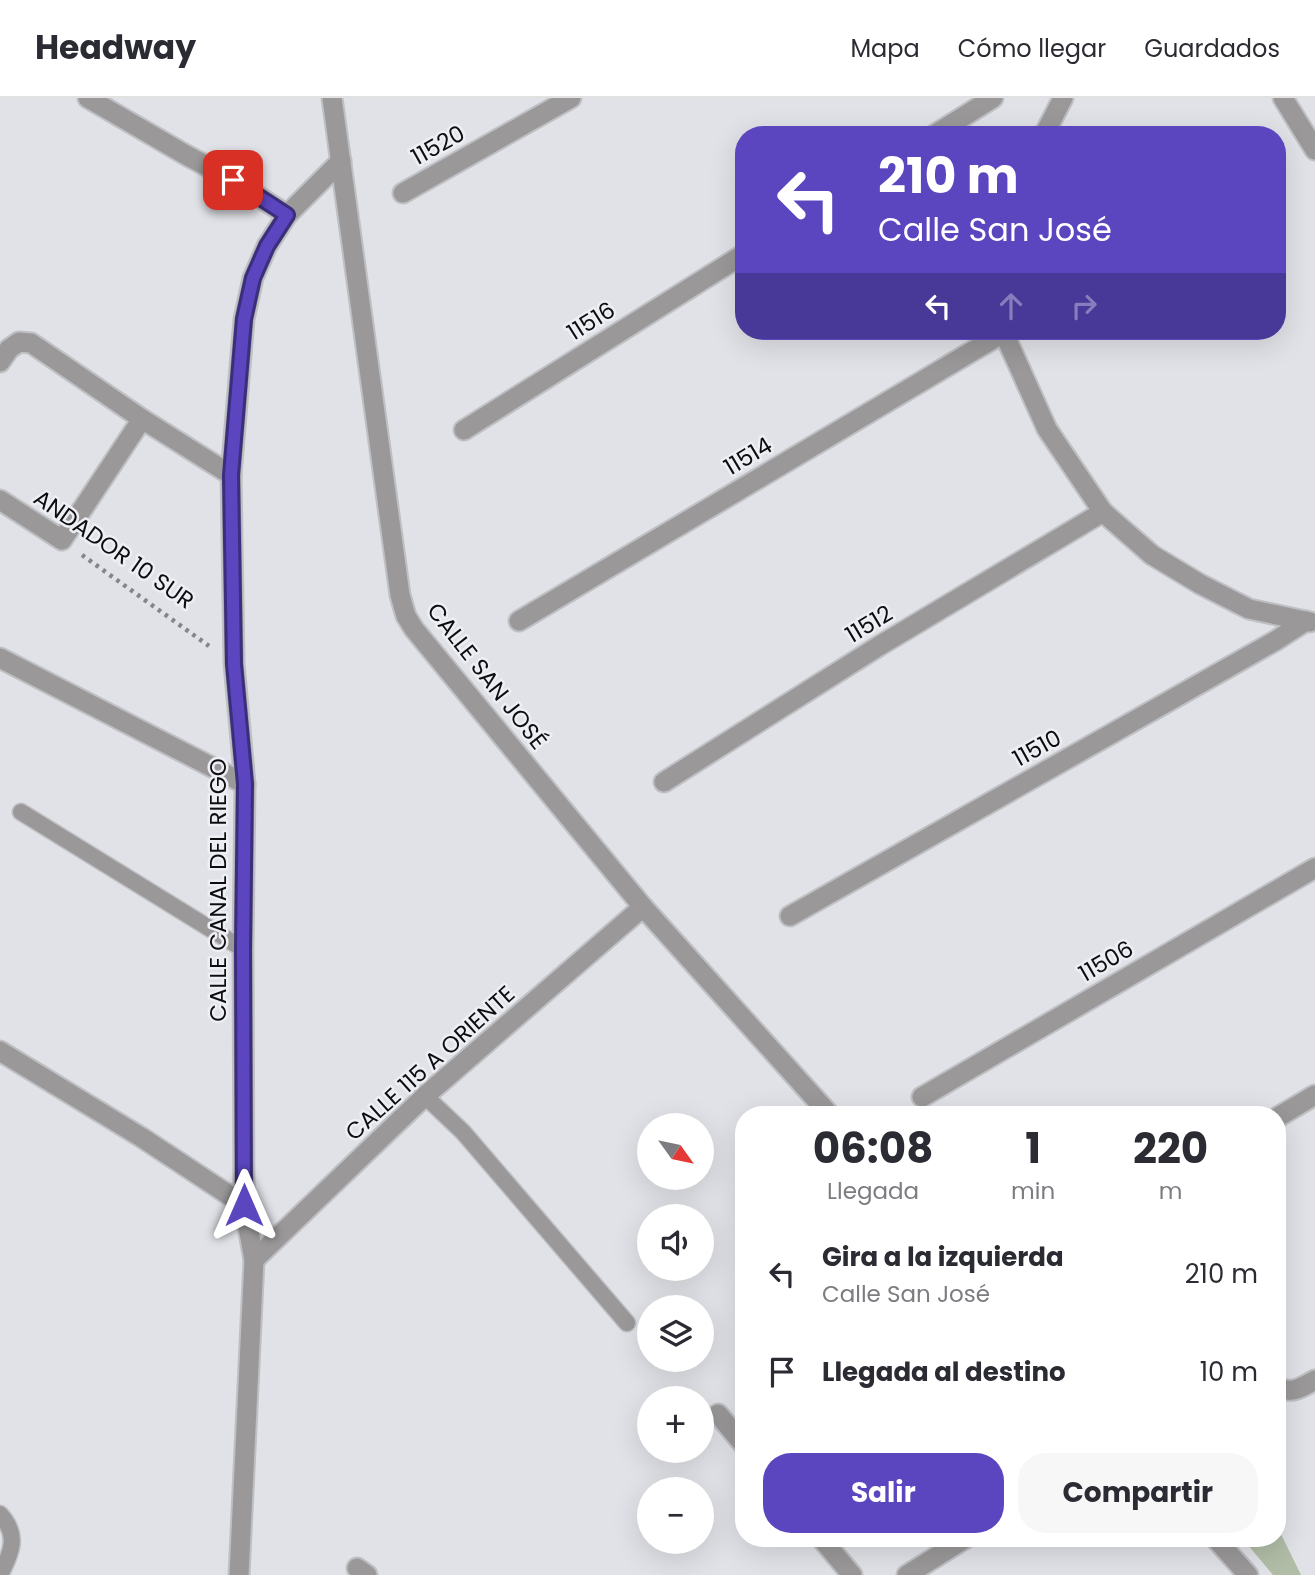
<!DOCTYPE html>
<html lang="es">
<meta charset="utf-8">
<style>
body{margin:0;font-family:Poppins,sans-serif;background:#f7f7f7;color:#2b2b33;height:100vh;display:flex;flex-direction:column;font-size:26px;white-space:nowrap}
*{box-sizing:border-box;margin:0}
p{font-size:23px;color:#7c7c81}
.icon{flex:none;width:38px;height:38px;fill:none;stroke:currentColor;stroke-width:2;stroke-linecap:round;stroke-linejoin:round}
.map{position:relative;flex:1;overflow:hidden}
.drawer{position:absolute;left:735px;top:1008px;width:551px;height:441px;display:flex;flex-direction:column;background:#fff;border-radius:28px;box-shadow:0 7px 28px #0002}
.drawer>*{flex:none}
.top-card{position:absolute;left:735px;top:28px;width:551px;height:214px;border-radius:28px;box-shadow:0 7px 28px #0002;background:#5b46bf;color:#fff;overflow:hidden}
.needle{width:46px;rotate:123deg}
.fabs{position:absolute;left:637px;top:1015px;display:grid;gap:14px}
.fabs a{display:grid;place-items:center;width:77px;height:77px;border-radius:50%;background:#fff;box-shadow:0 7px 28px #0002;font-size:35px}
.pin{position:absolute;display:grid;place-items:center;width:60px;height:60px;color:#fff;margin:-30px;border-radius:14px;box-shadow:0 4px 10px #0006}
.me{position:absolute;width:77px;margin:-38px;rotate:0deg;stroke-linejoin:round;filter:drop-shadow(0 0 5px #0008)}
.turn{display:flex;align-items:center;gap:24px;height:147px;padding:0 28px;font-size:32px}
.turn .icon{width:91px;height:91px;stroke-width:2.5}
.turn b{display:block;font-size:49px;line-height:60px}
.lanes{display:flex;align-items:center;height:66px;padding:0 28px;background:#0003;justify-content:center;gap:35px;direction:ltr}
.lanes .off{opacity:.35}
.eta{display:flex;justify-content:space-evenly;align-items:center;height:119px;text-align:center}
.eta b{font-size:42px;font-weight:700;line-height:49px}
.button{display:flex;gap:14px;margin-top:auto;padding:14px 28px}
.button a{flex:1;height:80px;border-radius:28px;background:#5b46bf;color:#fff;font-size:28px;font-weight:700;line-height:80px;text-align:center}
.button a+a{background:#f7f7f7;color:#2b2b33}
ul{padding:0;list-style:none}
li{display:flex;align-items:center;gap:21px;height:98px;padding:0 28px}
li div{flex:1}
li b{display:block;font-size:26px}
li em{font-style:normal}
header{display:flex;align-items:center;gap:42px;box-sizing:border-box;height:98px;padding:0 35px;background:#fff;border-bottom:2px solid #e1e1e2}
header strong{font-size:33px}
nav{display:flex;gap:38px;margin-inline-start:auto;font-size:24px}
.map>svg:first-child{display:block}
.green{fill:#b1bda7}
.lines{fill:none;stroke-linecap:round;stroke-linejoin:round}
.service-casing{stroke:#bec0c4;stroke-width:19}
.minor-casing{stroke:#bec0c4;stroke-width:23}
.path{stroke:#848588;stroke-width:4.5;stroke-dasharray:3.5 5;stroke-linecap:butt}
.service{stroke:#9a9899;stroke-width:16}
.minor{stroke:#9a9899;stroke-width:19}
.route-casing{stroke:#3b2e7c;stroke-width:18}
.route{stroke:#5b46bf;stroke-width:12}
.labels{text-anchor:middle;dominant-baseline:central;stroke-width:5;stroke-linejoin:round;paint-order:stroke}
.street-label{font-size:23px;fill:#0d0d0f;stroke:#edeff4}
</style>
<header>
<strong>Headway</strong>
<nav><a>Mapa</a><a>Cómo llegar</a><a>Guardados</a></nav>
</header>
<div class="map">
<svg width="1315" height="1477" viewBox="0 0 1315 1477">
<rect width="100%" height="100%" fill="#e0e2e7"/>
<polygon class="green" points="1278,1430 1301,1477 1273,1477 1242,1440 1278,1440"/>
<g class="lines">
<defs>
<g id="service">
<polyline points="21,714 243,851"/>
<polyline points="425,998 463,1034 627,1225"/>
<path d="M0 1416C19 1437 12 1454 0 1477"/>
</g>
<g id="minor">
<polyline points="88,0 186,57 233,82 287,117 341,63"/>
<polyline points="332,0 400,497 406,518 414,531 643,809 830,1017"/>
<polyline points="1283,0 1315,52"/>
<polyline points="934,37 993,0"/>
<polyline points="1044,37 1063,0"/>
<polyline points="403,95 571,0"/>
<polyline points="1003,233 1047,331 1103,414 1152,457 1200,486 1249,511 1310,524"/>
<polyline points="0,264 9,251 19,244 31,245 142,321 231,377"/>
<polyline points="464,332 744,156"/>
<polyline points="0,402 62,442 142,321"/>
<polyline points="519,523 1003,235"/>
<polyline points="0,560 245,686"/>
<polyline points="664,684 879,548 1103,414"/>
<polyline points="790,818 1275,543 1306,523"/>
<polyline points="0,953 141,1039 244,1107"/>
<polyline points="922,999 1315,770"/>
<polyline points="1278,1019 1315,997"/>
<polyline points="254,1162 425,998 643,809"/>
<path d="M1278 1289C1292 1297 1302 1289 1315 1282"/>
<polyline points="718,1316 744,1347"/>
<polyline points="821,1440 852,1477"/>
<polyline points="1215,1440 1248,1477"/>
<polyline points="357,1470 367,1477"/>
<polyline points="239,1477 254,1162 244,1107 243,851 245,686 234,566 231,377 244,221 253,180 267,148 287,117"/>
<polyline points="907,1477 966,1440"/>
</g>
</defs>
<use href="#service" class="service-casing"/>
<use href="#minor" class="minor-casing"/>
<polyline class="path" points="82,457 209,548"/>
<use href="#service" class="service"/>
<use href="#minor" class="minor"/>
</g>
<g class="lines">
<defs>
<polyline id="route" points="233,82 287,117 267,148 253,180 244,221 231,377 234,566 245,686 243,851 244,1107"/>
</defs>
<use href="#route" class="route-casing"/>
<use href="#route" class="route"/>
</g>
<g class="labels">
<g class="street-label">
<text transform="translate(438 47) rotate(-29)">11520</text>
<text transform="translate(591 223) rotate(-32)">11516</text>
<text transform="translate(748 358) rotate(-31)">11514</text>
<text transform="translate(114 451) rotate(35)">ANDADOR 10 SUR</text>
<text transform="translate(869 526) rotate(-31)">11512</text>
<text transform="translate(487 578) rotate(52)">CALLE SAN JOSÉ</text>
<text transform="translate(1037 650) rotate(-29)">11510</text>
<text transform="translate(218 792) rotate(-90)">CALLE CANAL DEL RIEGO</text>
<text transform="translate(1106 863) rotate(-30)">11506</text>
<text transform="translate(430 965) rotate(-42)">CALLE 115 A ORIENTE</text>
</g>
</g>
</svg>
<div class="fabs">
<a><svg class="needle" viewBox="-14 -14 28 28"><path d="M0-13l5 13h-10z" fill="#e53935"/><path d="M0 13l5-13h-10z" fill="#7c7c81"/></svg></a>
<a><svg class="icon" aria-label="sound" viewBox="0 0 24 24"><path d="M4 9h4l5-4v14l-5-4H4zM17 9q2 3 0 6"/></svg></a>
<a><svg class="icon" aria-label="layers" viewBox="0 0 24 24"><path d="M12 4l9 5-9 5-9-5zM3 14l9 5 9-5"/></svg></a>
<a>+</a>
<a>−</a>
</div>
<div class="pin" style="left:233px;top:82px;background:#d93025"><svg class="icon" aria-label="arrive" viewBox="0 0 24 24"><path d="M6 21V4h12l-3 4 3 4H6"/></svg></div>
<svg class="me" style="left:244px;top:1107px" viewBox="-20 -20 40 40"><path d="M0-17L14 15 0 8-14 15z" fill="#5b46bf" stroke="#fff" stroke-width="4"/></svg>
<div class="top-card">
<div class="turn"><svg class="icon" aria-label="left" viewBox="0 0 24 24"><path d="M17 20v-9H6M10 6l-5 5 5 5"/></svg><div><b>210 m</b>Calle San José</div></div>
<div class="lanes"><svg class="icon" aria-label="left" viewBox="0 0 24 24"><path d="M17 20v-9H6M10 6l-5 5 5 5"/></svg><svg class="icon off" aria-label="ahead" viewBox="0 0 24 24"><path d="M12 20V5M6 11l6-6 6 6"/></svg><svg class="icon off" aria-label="right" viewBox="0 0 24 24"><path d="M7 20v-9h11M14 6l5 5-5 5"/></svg></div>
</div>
<section class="drawer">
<div class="eta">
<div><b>06:08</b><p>Llegada</p></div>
<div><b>1</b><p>min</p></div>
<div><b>220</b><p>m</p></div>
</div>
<ul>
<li><svg class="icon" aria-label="left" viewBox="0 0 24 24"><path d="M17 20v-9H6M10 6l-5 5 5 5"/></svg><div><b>Gira a la izquierda</b><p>Calle San José</p></div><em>210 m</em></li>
<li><svg class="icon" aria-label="arrive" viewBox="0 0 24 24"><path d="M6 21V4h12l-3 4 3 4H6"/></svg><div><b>Llegada al destino</b></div><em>10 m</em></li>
</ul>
<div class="button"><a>Salir</a><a>Compartir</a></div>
</section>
</div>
